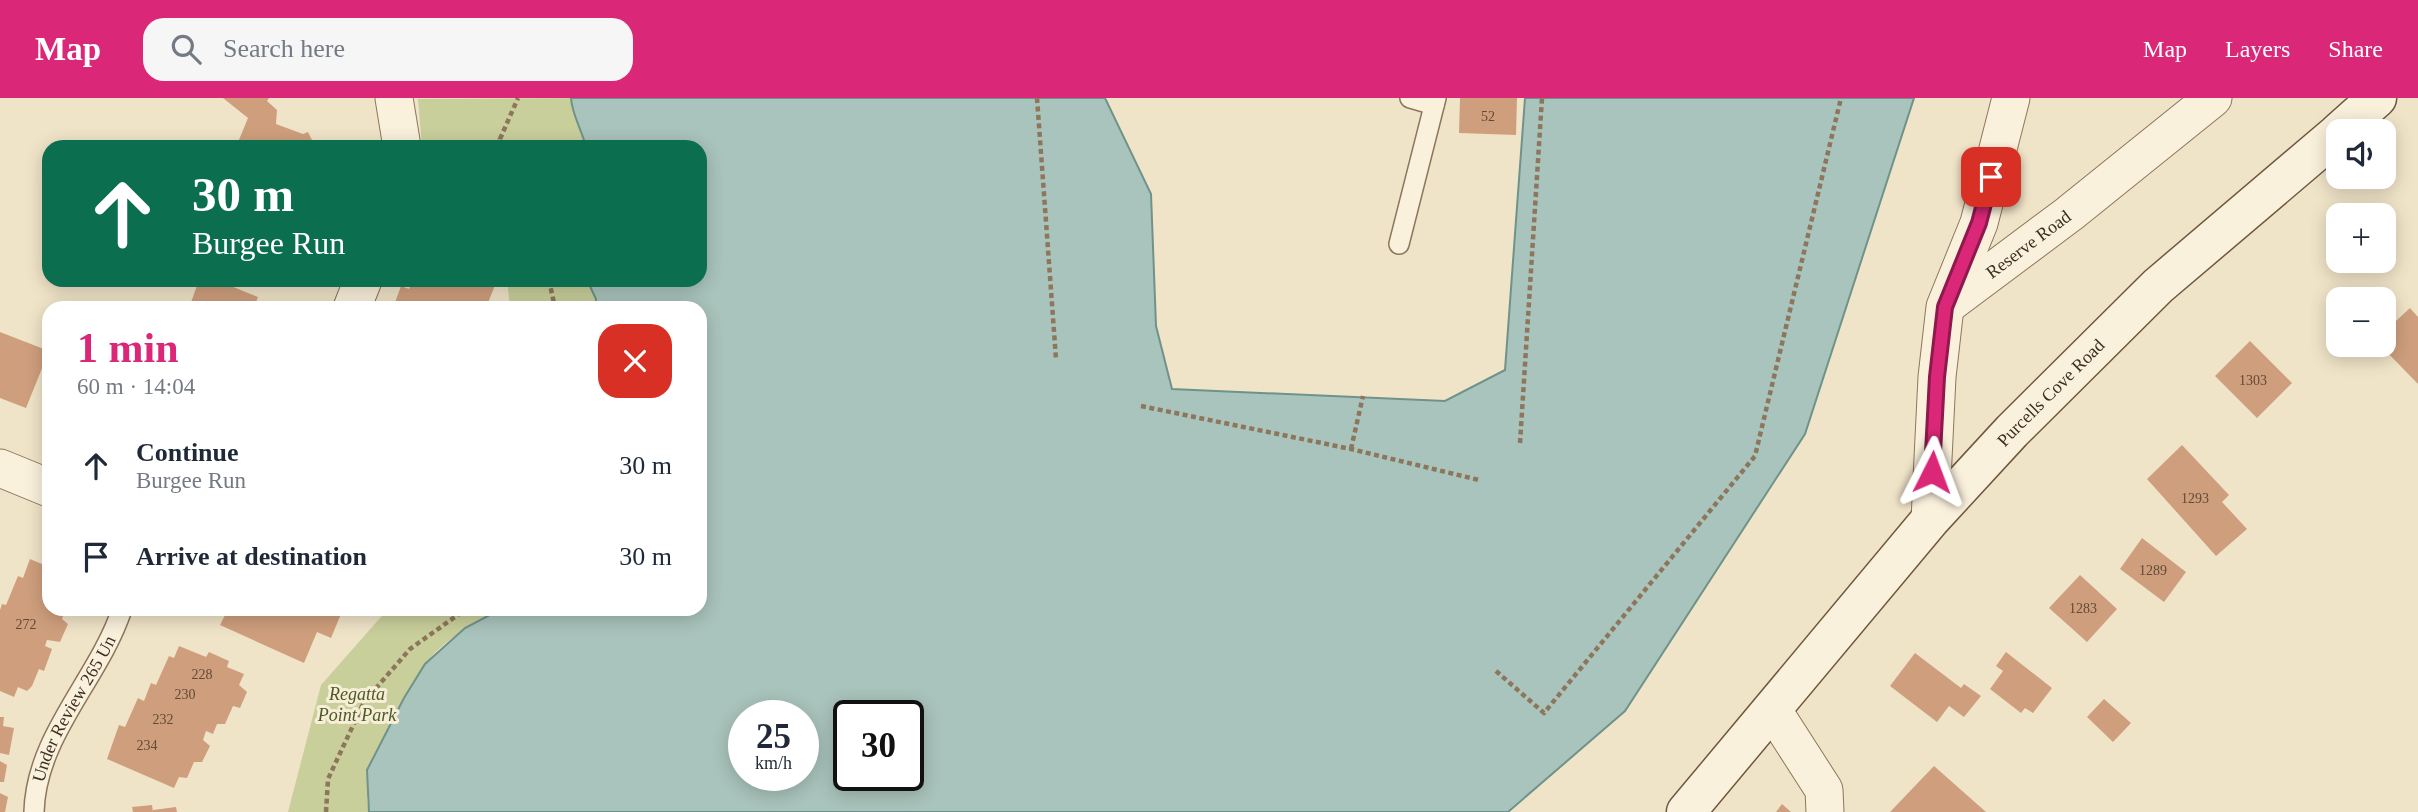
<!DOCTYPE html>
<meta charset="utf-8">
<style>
body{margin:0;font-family:Georgia,serif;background:#f6f6f7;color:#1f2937;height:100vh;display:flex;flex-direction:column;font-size:26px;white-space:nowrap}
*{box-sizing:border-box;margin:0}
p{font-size:23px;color:#747a83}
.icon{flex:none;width:38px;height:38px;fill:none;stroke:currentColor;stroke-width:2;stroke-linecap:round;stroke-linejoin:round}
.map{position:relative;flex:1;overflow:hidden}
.panel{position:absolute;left:42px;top:203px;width:665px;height:315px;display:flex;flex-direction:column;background:#fff;border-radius:21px;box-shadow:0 4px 18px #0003}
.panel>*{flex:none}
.guide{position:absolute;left:42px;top:42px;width:665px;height:147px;border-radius:21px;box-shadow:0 4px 18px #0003;background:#0b6e4f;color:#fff;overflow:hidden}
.buttons{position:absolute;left:2326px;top:21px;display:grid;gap:14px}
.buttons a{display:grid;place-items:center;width:70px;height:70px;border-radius:14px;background:#fff;box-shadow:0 4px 18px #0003;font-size:35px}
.speed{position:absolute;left:728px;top:602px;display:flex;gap:14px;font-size:35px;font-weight:700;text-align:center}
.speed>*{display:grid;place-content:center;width:91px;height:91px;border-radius:50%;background:#fff;box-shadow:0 4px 18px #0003;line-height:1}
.speed small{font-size:18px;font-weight:400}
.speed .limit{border:4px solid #111;border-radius:10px;background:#fff;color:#111}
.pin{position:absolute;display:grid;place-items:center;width:60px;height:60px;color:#fff;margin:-30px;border-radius:14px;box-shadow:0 4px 10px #0006}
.me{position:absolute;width:77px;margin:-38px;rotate:3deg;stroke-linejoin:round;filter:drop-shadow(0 0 5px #0008)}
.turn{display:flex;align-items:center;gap:24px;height:147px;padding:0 35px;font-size:32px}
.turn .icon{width:91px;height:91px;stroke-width:2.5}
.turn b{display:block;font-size:49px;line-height:60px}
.round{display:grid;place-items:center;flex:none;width:74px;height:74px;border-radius:21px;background:#f6f6f7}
.overview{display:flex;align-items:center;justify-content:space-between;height:119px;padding:0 35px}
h1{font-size:42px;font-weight:700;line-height:52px;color:#db2777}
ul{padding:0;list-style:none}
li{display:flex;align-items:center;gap:21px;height:91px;padding:0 35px}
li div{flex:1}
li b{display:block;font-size:26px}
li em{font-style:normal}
header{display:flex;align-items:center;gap:42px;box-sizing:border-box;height:98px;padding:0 35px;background:#db2777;color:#fff}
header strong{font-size:33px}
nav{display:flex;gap:38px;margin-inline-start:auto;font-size:24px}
.search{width:490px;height:63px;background:#f6f6f7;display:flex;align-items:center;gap:18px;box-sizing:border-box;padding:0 24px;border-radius:21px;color:#747a83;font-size:26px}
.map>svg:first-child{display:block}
.green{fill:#c9cf9b}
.water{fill:#a9c4bc;stroke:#6f938a;stroke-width:2;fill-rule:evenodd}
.building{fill:#cf9f7d}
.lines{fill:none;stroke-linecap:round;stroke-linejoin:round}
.service-casing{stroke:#8d765c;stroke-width:22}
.minor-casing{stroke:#8d765c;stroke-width:39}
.secondary-casing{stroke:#6f573f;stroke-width:41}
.path{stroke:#8d765c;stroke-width:4.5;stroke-dasharray:5 3.5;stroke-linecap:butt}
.service{stroke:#faf1dc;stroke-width:19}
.minor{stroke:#faf1dc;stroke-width:37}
.secondary{stroke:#faf1dc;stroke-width:38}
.route-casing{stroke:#8e194d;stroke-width:18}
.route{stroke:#db2777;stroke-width:12}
.labels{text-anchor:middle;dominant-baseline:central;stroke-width:6;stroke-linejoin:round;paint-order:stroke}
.number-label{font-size:14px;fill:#624a37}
.street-label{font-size:18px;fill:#3d2e20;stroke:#f7eed8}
.park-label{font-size:18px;font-style:italic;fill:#4d5a26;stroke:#f7eed8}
</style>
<header>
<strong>Map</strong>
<div class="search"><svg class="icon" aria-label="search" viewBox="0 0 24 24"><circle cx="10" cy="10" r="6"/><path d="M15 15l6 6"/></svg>Search here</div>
<nav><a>Map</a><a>Layers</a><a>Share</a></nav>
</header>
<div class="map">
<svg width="2418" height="714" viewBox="0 0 2418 714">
<rect width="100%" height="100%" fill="#f0e4c8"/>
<g class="green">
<path d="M571 0C572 17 582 32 586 49H422L418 1Z"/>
<polygon points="507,182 587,182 596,201 596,210 510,210"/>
<path d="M388 511H501C474 526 442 542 424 568 395 606 383 657 367 701L369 714H288L321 587Z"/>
</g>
<path class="water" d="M571 0H1105L1151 96 1156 228 1172 291 1445 303 1505 272 1525 0H1914L1805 336 1625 613 1508 714H369L367 672 404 600 425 566 465 530 501 511H700V210H596V201L587 182H700V49H586C582 32 572 17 571 0ZM744 618H803V677H744ZM849 618H908V677H849Z"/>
<g class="building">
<polygon points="223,0 269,0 267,3 277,12 276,26 303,36 308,34 314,46 309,49 236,49 248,20"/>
<polygon points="1460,0 1517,0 1516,37 1459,35"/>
<polygon points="199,182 216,182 258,199 254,210 189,210"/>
<polygon points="413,182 480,182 495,187 486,210 393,210 401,188 409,191"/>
<polygon points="2410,210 2418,219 2418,286 2380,247 2384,247 2384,234"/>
<polygon points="0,234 49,253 26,310 0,300"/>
<polygon points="2250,243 2292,285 2257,320 2215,278"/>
<polygon points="2182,347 2229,397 2222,404 2247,431 2216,458 2147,381"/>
<polygon points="2142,440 2186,474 2164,504 2120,471"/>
<polygon points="30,461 49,469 49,511 79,511 72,518 64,515 62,521 68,526 60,544 47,542 45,548 52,551 44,573 39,571 32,588 27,593 18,589 14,599 0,593 0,512 2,506 6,507 18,478 23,480"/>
<polygon points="2080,477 2117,511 2087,544 2049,510"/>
<polygon points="228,511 343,511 331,540 317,534 304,565 220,527"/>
<polygon points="179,548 206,559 209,554 229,563 227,569 244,576 239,587 247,594 240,610 233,608 225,626 217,626 213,636 206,633 203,642 210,648 202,664 194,664 187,680 179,679 174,690 107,661 119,627 125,629 138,600 144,603 151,585 156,587 169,558 174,560"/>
<polygon points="2006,554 2052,590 2033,615 2025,610 2021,615 1990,591 2003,573 1996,568"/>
<polygon points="1915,555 1961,590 1964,586 1981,598 1964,619 1949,608 1937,624 1890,588"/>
<polygon points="2104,601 2131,625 2113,644 2087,619"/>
<polygon points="0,619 4,619 3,628 14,630 9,657 0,655"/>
<polygon points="0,663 7,667 4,684 0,684"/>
<polygon points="1934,668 1986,714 1890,714"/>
<polygon points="0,695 8,699 5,714 0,714"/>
<polygon points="1782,706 1791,714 1776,714"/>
<polygon points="152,707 153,714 133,714 132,709"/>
<polygon points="176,709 177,714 153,714 153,712"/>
</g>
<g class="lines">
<defs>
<g id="service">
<polyline points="1410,0 1434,7"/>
<polyline points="1399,146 1436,0"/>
<path id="s1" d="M34 714C36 637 99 581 122 511"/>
</g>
<g id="minor">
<polyline points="394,0 402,49"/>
<path id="s2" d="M1946 208 2069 116 2213 0"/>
<polyline points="352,210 363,182"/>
<polyline points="0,370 49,390"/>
<polyline points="1930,422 1937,279 1945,209 1979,125 2011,0"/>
<polyline points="1772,611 1824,692 1825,714"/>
</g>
<g id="secondary">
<polyline points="2340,33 2377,0"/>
<path id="s3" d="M1686 714 1930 422 2012 333 2158 188 2338 35"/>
</g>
</defs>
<use href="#service" class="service-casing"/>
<use href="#minor" class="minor-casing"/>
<use href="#secondary" class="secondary-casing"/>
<g class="path">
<polyline points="1037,0 1056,261"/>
<polyline points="503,49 500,41 518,0"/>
<polyline points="549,182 555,210"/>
<polyline points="1141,308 1351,351 1479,382"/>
<polyline points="1520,345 1542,0"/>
<polyline points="1351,351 1363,298"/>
<polyline points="1496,573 1544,615 1755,358 1841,0"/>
<polyline points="326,714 328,681 364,604 410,551 466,511"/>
</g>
<use href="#service" class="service"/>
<use href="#minor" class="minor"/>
<use href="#secondary" class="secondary"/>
</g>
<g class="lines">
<defs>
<polyline id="route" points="1932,374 1937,279 1945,209 1979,125 1991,79"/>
</defs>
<use href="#route" class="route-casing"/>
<use href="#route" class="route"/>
</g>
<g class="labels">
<g class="number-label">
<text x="1488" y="18">52</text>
<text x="2253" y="282">1303</text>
<text x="2195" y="400">1293</text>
<text x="2153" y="472">1289</text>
<text x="2083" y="510">1283</text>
<text x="26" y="526">272</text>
<text x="202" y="576">228</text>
<text x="185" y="596">230</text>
<text x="163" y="621">232</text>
<text x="147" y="647">234</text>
</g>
<g class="street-label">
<text stroke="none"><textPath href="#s2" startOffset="103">Reserve Road</textPath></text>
<text stroke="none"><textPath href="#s3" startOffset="556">Purcells Cove Road</textPath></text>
<text stroke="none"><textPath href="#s1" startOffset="112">Under Review 265 Un</textPath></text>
</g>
<g class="park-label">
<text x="357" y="596">Regatta<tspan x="357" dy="21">Point Park</tspan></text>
</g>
</g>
</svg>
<div class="buttons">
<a><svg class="icon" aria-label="sound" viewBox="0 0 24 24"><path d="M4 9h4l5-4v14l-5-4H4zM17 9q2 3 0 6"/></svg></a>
<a>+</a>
<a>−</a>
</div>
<div class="speed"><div>25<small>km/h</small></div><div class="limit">30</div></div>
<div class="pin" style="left:1991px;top:79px;background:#d93025"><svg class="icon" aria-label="arrive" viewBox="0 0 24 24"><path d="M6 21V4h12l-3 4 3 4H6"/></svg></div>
<svg class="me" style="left:1932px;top:374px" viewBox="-20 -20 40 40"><path d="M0-17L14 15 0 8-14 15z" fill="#db2777" stroke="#fff" stroke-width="4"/></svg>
<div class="guide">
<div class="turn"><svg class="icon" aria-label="ahead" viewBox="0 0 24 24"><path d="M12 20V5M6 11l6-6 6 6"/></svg><div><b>30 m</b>Burgee Run</div></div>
</div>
<section class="panel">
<div class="overview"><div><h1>1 min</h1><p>60 m · 14:04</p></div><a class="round" style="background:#d93025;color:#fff"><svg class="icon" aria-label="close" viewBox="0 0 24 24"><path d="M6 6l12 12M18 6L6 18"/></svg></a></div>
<ul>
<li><svg class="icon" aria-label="ahead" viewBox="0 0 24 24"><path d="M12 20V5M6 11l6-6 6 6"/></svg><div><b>Continue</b><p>Burgee Run</p></div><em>30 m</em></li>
<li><svg class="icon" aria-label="arrive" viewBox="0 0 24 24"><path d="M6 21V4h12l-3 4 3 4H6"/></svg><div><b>Arrive at destination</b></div><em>30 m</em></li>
</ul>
</section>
</div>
